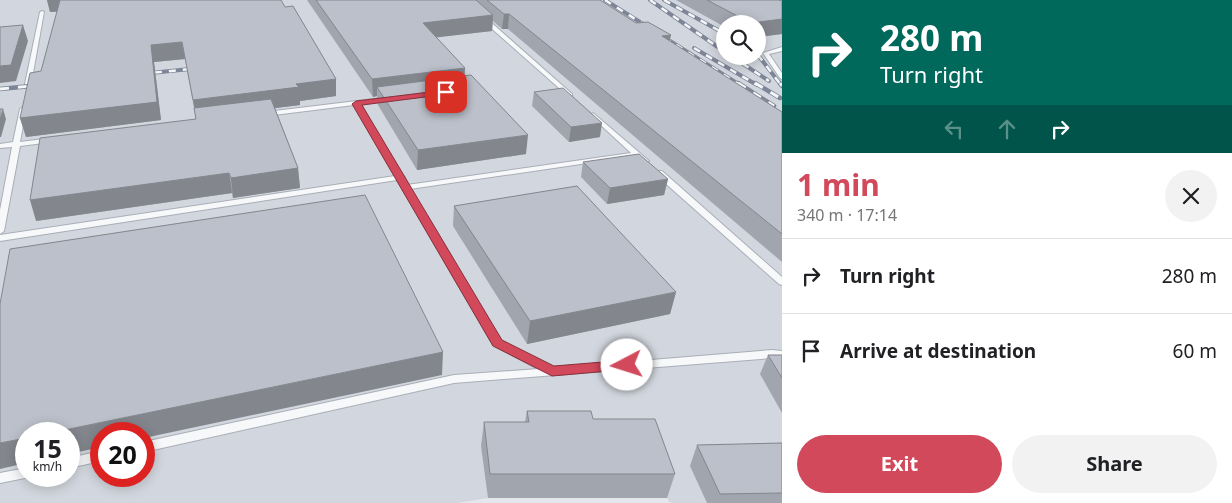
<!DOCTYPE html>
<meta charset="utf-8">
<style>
body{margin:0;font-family:"Noto Sans",sans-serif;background:#f2f2f2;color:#202124;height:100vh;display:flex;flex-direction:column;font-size:19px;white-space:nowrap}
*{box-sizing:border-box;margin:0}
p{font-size:16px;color:#757577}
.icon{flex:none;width:28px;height:28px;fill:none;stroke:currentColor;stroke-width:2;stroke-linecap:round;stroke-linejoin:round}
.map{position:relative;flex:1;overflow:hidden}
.drawer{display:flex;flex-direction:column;background:#fff;width:450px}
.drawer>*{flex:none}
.banner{background:#00695c;color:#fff;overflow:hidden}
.fabs{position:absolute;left:716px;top:15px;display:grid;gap:10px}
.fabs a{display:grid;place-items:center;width:50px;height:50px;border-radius:50%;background:#fff;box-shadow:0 2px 12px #0003;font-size:25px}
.speed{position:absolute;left:15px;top:422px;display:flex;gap:10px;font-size:25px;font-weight:700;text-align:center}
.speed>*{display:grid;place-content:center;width:65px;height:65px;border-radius:50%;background:#fff;box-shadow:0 2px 12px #0003;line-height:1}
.speed small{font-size:12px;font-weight:400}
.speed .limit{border:8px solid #d22;background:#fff;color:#111}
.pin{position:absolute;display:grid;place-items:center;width:42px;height:42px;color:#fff;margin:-21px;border-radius:10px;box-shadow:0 2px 8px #0006}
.me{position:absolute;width:55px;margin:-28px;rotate:265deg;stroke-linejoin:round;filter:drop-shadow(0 0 4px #0008)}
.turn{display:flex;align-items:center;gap:18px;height:105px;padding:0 15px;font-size:22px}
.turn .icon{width:65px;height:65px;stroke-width:2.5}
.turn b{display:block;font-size:35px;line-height:42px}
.lanes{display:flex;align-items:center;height:48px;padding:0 15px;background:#0003;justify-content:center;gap:25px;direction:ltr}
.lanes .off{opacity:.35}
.round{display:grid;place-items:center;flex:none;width:52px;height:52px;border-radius:26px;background:#f2f2f2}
.headline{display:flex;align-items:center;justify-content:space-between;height:85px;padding:0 15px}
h1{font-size:30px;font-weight:700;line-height:38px;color:#d1495b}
.cta{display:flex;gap:10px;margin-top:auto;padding:10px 15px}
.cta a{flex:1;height:58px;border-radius:30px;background:#d1495b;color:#fff;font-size:20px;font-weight:700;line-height:58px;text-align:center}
.cta a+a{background:#f2f2f2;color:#202124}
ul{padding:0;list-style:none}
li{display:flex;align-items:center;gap:15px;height:75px;padding:0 15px;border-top:1px solid #e0e0e0}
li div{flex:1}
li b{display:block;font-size:19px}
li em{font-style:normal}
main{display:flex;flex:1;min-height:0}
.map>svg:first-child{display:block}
.built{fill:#d2d6de;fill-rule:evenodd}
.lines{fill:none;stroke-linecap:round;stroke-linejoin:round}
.lane-casing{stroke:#a9aeb7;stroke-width:2}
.lane{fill:#f7f8fa;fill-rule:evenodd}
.rail-far1-casing{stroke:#7d8696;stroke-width:4}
.rail-casing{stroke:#7d8696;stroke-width:4.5}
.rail-far1{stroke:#f4f6f9;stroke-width:2.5;stroke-dasharray:7;stroke-linecap:butt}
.rail{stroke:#f4f6f9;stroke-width:3;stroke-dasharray:9;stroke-linecap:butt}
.wall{fill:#a1a5ae}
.shaded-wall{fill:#83868d}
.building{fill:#bbc0ca;stroke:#83868d}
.route{fill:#d1495b;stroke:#882f3b}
</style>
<main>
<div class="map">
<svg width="782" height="503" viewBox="0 0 782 503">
<rect width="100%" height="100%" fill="#e4e7ec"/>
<path class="built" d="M0 0H782V503H673L669 502 667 498H488L457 503H0ZM725 24H758V56H725ZM26 434H69V476H26ZM101 434H144V476H101Z"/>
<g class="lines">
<defs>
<g id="lane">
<polygon points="42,11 44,12 31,84 28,86 25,84 40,12"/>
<polygon points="482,18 486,18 572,94 572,96 568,96 482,20"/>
<polygon points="782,47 782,51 769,54 782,73 782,79 780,78 763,53"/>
<polygon points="390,97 393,99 392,100 360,105 402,175 405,177 404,179 407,185 631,153 591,116 590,115 593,113 649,161 645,163 635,156 410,189 501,341 553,368 772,350 782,351 782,359 772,358 454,383 144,452 144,442 454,375 538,369 493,345 397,180 0,241 0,235 395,176 354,105 266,116 263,114 266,112"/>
<polygon points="23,107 26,109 20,142 52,138 55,140 52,142 20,146 4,231 0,234 0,210 12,147 0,148 0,144 13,142 20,109"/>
<polygon points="656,171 662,171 782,277 782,285 779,284 656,175 655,173"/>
<polygon points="101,451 101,461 69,468 69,458"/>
<polygon points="26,468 26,476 30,477 0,483 0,473"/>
</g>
</defs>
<use href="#lane" class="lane-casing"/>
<use href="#lane" class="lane"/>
<defs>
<g id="rail-far1">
<polyline points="605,0 740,85"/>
<polyline points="650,0 725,52"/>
<polyline points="664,0 725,34"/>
<polyline points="694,48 757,85"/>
<polyline points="758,55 781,85"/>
<polyline points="731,56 769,81"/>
<polyline points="141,74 200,68"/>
</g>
<g id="rail">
<polyline points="738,83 774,106"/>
<polyline points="755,83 780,98"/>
<polyline points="780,83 782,86"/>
<polyline points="0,89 41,85"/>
</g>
</defs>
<use href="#rail-far1" class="rail-far1-casing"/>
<use href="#rail" class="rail-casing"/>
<use href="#rail-far1" class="rail-far1"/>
<use href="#rail" class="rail"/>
</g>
<g class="wall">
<polygon points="47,0 285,7 336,79 336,96 300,101 300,105 275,108 298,168 300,188 233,198 232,193 36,221 196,119 185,59 154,62 161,120 26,137 20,118 41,71 57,12 50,12"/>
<polygon points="307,0 600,0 636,23 671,35 669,41 782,112 782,262 508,29 502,29 493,21 492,31 436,37 526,154 417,170 378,105 377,96 373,97"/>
<polygon points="676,0 779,0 782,1 782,34 758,37 758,24 725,24 725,27"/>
<polygon points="534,92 600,137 569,142 532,106"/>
<polygon points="583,162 668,179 664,195 607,204 581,177"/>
<polygon points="454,206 676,292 670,314 527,344 453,226"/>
<polygon points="768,355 782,355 782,413 760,374"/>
<polygon points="527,411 593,419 675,474 667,498 488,498 481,446 484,422 525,422"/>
<polygon points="782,443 782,503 707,503 690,466 697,445"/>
</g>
<g class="shaded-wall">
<polygon points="47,0 62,0 64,11 50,12"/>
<polygon points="504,14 509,14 508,29 502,29"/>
<polygon points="493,15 492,31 423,39 423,23"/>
<polygon points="782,19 782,34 758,37 758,24 751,24 751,23"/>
<polygon points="23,25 28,41 16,81 0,83 0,66"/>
<polygon points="671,35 667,51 662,36"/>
<polygon points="182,42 185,59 154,62 161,120 26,137 20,118 151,45"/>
<polygon points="465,68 464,86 377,87 377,96 373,97 372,79"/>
<polygon points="336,79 336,96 300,101 300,105 196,118 194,108 196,118 193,100 296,84"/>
<polygon points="3,109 6,119 1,137 0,137 0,120"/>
<polygon points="602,123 600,137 569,142 571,127"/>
<polygon points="528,135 526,154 417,170 418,150"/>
<polygon points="298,168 300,188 233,198 231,178"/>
<polygon points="229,173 232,193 36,221 30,200"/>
<polygon points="668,179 664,195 607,204 610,188"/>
<polygon points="676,292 670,314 527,344 530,321"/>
<polygon points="443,352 442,375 144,438 144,434 101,434 101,447 69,454 69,434 45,434"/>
<polygon points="26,438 26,463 0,469 0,443"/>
</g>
<g class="building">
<polygon points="60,0 281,0 285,7 293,6 336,79 296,84 299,87 193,100 182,42 151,45 157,102 20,118 30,73 41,71"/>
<polygon points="316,0 476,0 493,15 423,23 465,68 372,79"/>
<polygon points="487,0 600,0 636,23 648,22 671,35 662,36 782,112 782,234 509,14 504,14"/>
<polygon points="707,0 779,0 782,1 782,19 751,23"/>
<polygon points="23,25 11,65 0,66 0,27"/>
<polygon points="471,75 528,135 418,150 377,87"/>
<polygon points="563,88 602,123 571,127 534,92"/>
<polygon points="271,99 298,168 231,178 229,173 30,200 40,138 196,119 194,108"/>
<polygon points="0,109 3,109 0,120"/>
<polygon points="639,154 668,179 610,188 583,162"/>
<polygon points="577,186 676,292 530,321 454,206"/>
<polygon points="365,195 443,352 45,434 26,434 26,438 0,443 0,304 10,249"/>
<polygon points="768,355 782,355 782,378"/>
<polygon points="527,411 591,411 593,419 655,419 675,474 490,474 484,422 529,422"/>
<polygon points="782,443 782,493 720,494 697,445"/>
</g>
<polygon class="route" points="446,90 450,92 449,94 362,105 502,340 554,366 627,360 632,362 634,365 632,369 552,376 493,346 352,104 356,101"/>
</svg>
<div class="fabs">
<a><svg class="icon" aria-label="search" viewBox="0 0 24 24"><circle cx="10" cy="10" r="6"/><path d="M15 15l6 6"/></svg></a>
</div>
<div class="speed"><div>15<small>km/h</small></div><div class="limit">20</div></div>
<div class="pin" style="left:446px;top:92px;background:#d93025"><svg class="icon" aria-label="arrive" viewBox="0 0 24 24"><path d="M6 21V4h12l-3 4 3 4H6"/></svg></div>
<svg class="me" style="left:627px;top:365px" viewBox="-20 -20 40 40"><circle r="19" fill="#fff"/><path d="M0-13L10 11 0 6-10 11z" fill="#d1495b"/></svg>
</div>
<section class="drawer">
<div class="banner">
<div class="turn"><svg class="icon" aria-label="right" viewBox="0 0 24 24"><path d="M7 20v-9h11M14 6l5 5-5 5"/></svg><div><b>280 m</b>Turn right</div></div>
<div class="lanes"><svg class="icon off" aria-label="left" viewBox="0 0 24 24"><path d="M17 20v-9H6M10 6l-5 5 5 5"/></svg><svg class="icon off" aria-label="ahead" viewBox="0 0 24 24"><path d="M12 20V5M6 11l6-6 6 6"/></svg><svg class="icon" aria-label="right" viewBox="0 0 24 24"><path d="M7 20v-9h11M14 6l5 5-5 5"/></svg></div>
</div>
<div class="headline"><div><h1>1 min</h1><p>340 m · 17:14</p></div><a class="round"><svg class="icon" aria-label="close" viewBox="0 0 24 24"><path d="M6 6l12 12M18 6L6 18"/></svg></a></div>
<ul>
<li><svg class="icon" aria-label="right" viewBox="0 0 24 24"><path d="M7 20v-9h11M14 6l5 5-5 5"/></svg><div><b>Turn right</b></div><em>280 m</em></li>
<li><svg class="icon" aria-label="arrive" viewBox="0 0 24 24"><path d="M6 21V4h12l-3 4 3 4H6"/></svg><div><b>Arrive at destination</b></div><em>60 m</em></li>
</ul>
<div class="cta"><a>Exit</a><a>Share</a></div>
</section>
</main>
